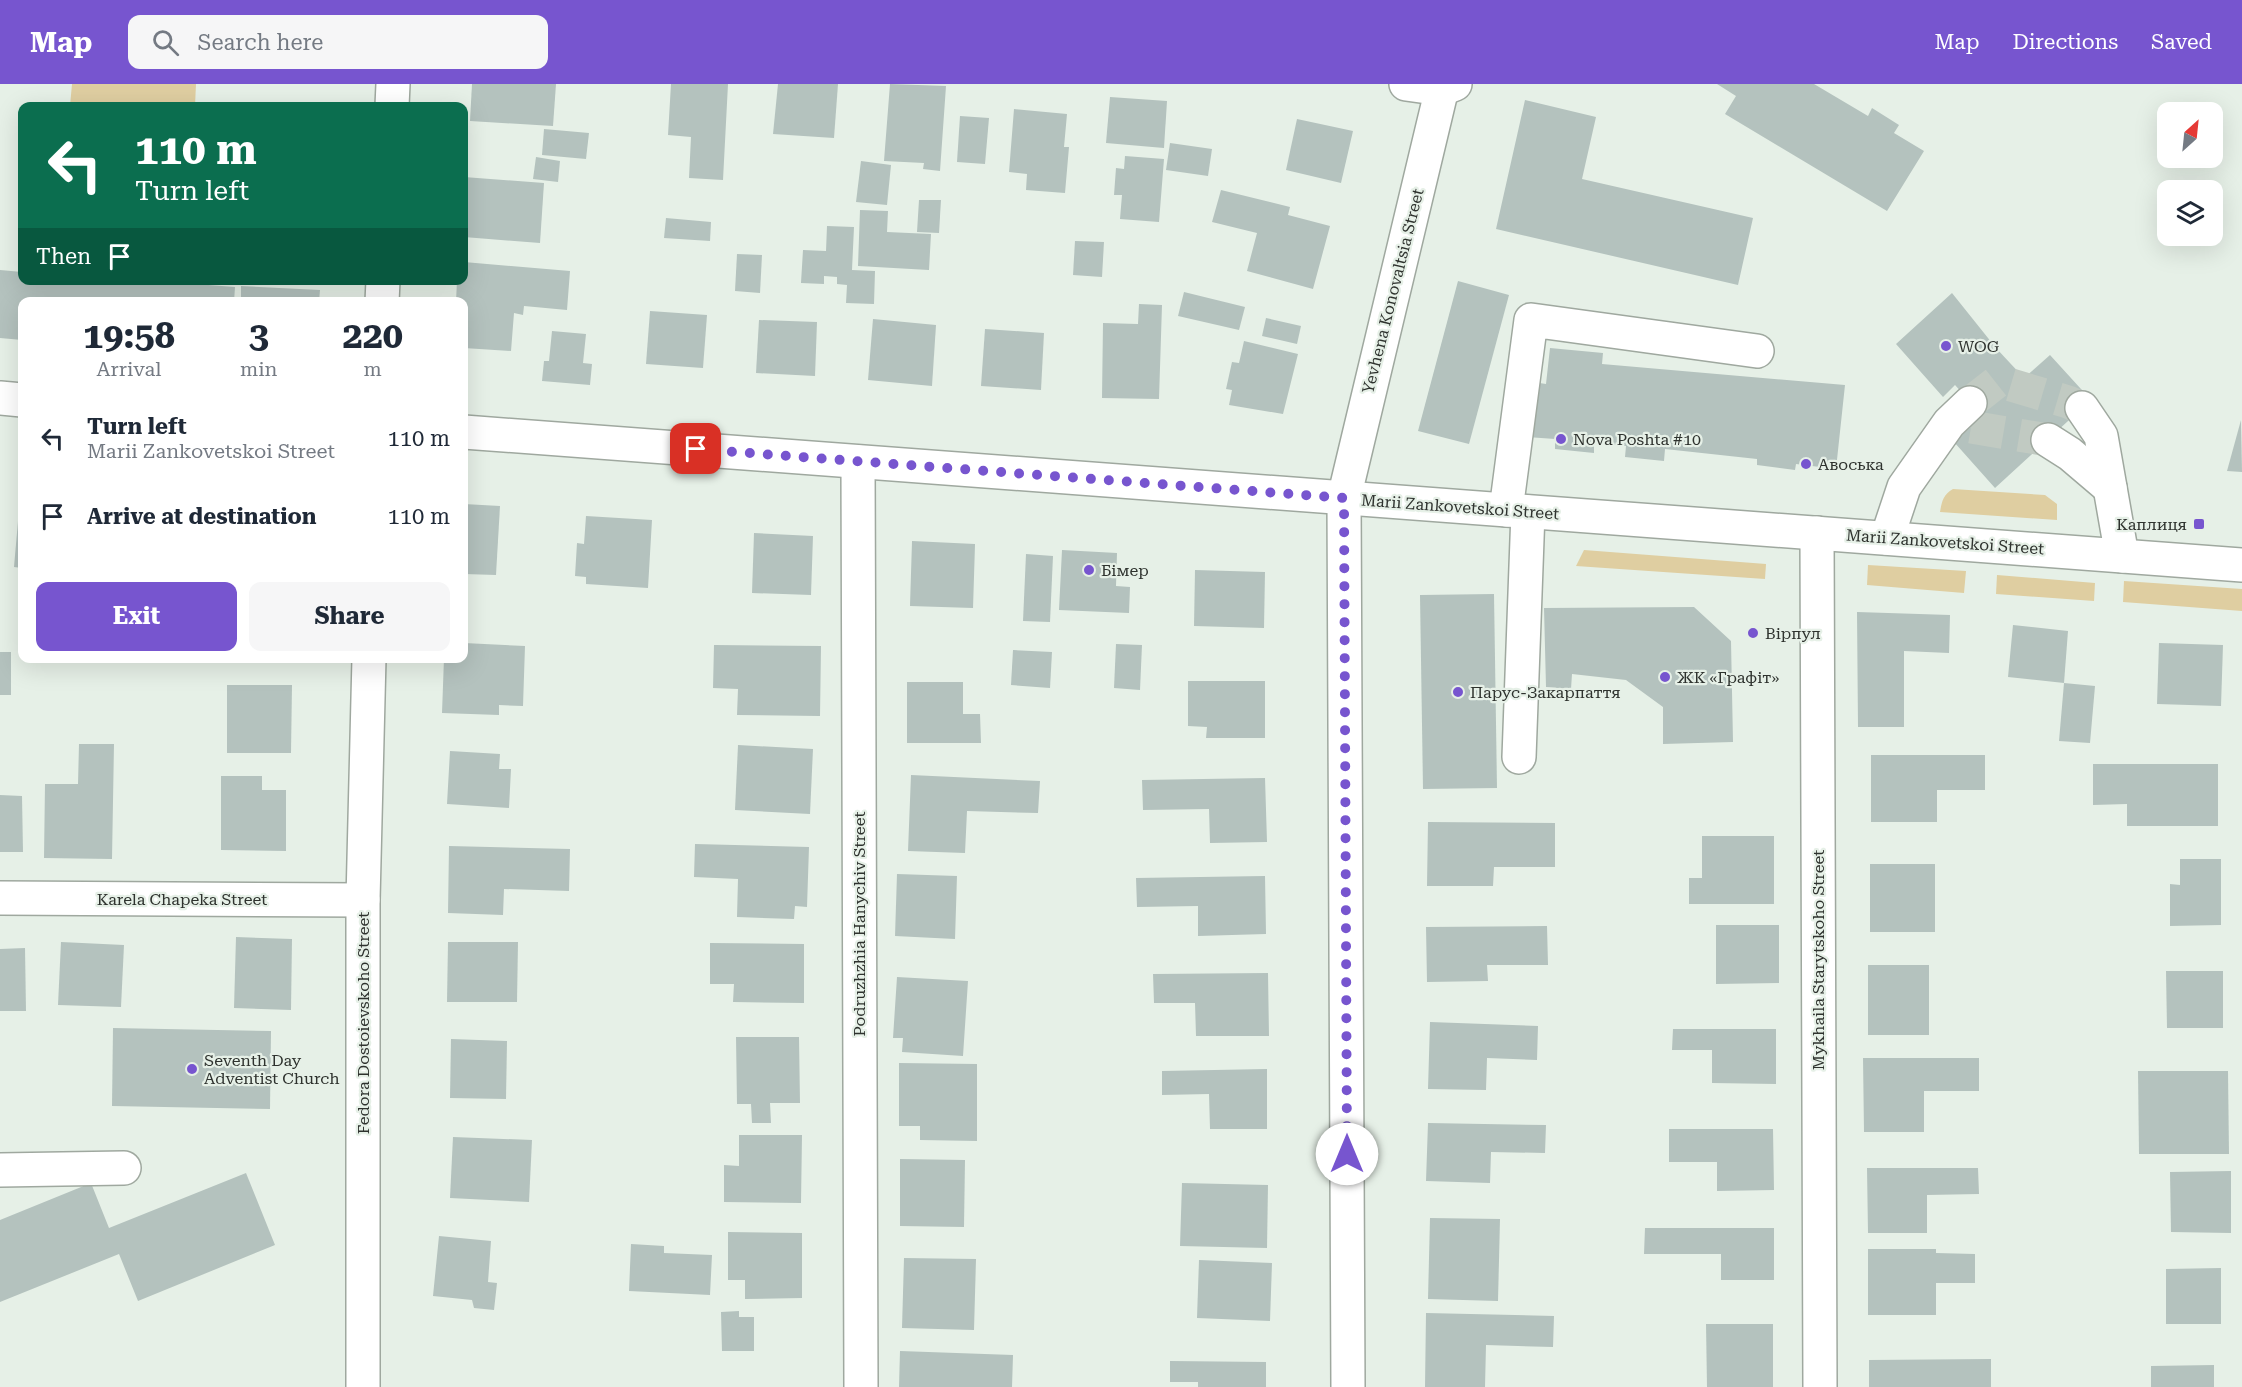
<!DOCTYPE html>
<meta charset="utf-8">
<style>
body{margin:0;font-family:"Roboto Serif",serif;background:#f6f6f7;color:#1f2937;height:100vh;display:flex;flex-direction:column;font-size:22px;white-space:nowrap}
*{box-sizing:border-box;margin:0}
p{font-size:20px;color:#747a83}
.icon{flex:none;width:33px;height:33px;fill:none;stroke:currentColor;stroke-width:2;stroke-linecap:round;stroke-linejoin:round}
.map{position:relative;flex:1;overflow:hidden}
.sheet{position:absolute;left:18px;top:213px;width:450px;height:366px;display:flex;flex-direction:column;background:#fff;border-radius:12px;box-shadow:0 6px 24px #0002}
.sheet>*{flex:none}
.hud{position:absolute;left:18px;top:18px;width:450px;height:183px;border-radius:12px;box-shadow:0 6px 24px #0002;background:#0b6e4f;color:#fff;overflow:hidden}
.needle{width:39px;rotate:27deg}
.buttons{position:absolute;left:2157px;top:18px;display:grid;gap:12px}
.buttons a{display:grid;place-items:center;width:66px;height:66px;border-radius:12px;background:#fff;box-shadow:0 6px 24px #0002;font-size:30px}
.pin{position:absolute;display:grid;place-items:center;width:51px;height:51px;color:#fff;margin:-26px;border-radius:12px;box-shadow:0 3px 9px #0006}
.me{position:absolute;width:66px;margin:-33px;rotate:0deg;stroke-linejoin:round;filter:drop-shadow(0 0 4px #0008)}
.turn{display:flex;align-items:center;gap:21px;height:126px;padding:0 18px;font-size:27px}
.turn .icon{width:78px;height:78px;stroke-width:2.5}
.turn b{display:block;font-size:42px;line-height:51px}
.then{display:flex;align-items:center;height:57px;padding:0 18px;background:#0003;gap:12px;font-size:22px}
.eta{display:flex;justify-content:space-evenly;align-items:center;height:102px;text-align:center}
.eta b{font-size:36px;font-weight:700;line-height:42px}
.action{display:flex;gap:12px;margin-top:auto;padding:12px 18px}
.action a{flex:1;height:69px;border-radius:12px;background:#7755cf;color:#fff;font-size:24px;font-weight:700;line-height:69px;text-align:center}
.action a+a{background:#f6f6f7;color:#1f2937}
ul{padding:0;list-style:none}
li{display:flex;align-items:center;gap:18px;height:78px;padding:0 18px}
li div{flex:1}
li b{display:block;font-size:22px}
li em{font-style:normal}
header{display:flex;align-items:center;gap:36px;box-sizing:border-box;height:84px;padding:0 30px;background:#7755cf;color:#fff}
header strong{font-size:28px}
nav{display:flex;gap:33px;margin-inline-start:auto;font-size:21px}
.search{width:420px;height:54px;background:#f6f6f7;display:flex;align-items:center;gap:15px;box-sizing:border-box;padding:0 21px;border-radius:12px;color:#747a83;font-size:22px}
.map>svg:first-child{display:block}
.green{fill:#dfcea1}
.building{fill:#b4c2be}
.lines{fill:none;stroke-linecap:round;stroke-linejoin:round}
.minor-tunnel{stroke:#c1cac2;stroke-width:33;stroke-dasharray:33 16;stroke-linecap:butt}
.minor-casing{stroke:#9fa89f;stroke-width:36}
.minor{stroke:#fff;stroke-width:33}
.route{stroke:#7755cf;stroke-width:10;stroke-dasharray:0 18}
.poi-dot{fill:#7755cf;stroke:#e6f0e7;stroke-width:2}
.labels{text-anchor:middle;dominant-baseline:central;stroke-width:4.5;stroke-linejoin:round;paint-order:stroke}
.street-label{font-size:16px;fill:#2e322e;stroke:#e6f0e7}
.poi-label{font-size:16px;fill:#2e322e;stroke:#e6f0e7;text-anchor:start}
</style>
<header>
<strong>Map</strong>
<div class="search"><svg class="icon" aria-label="search" viewBox="0 0 24 24"><circle cx="10" cy="10" r="6"/><path d="M15 15l6 6"/></svg>Search here</div>
<nav><a>Map</a><a>Directions</a><a>Saved</a></nav>
</header>
<div class="map">
<svg width="2242" height="1303" viewBox="0 0 2242 1303">
<rect width="100%" height="100%" fill="#e6f0e7"/>
<g class="green">
<polygon points="72,0 196,0 195,22 70,22"/>
<path d="M1953 405 2045 411 2057 420V436L1940 428C1942 417 1943 411 1953 405Z"/>
<polygon points="1584,466 1766,480 1765,495 1576,482"/>
<polygon points="1868,481 1966,487 1964,509 1867,501"/>
<polygon points="1997,491 2095,499 2094,517 1996,510"/>
<polygon points="2124,497 2242,505 2242,527 2123,518"/>
</g>
<g class="building">
<polygon points="472,0 556,0 553,42 470,37"/>
<polygon points="671,0 728,0 723,96 689,94 691,53 668,51"/>
<polygon points="778,0 838,0 834,54 773,50"/>
<polygon points="890,0 946,2 940,87 923,85 924,79 884,77"/>
<polygon points="1717,0 1814,0 1868,32 1872,24 1899,41 1894,49 1924,67 1887,127 1725,30 1736,12"/>
<polygon points="1110,13 1167,17 1164,64 1106,59"/>
<polygon points="1525,16 1596,33 1582,95 1753,134 1738,201 1496,145"/>
<polygon points="1014,25 1067,30 1064,63 1069,63 1065,109 1026,106 1027,90 1009,88"/>
<polygon points="960,32 989,34 985,80 957,78"/>
<polygon points="1297,35 1353,47 1341,99 1286,86"/>
<polygon points="544,45 589,49 586,75 542,71"/>
<polygon points="1170,59 1212,65 1208,92 1166,86"/>
<polygon points="1125,72 1164,75 1159,138 1120,135 1122,111 1114,111 1116,84 1124,85"/>
<polygon points="536,73 560,77 558,98 533,95"/>
<polygon points="861,77 891,81 887,121 856,118"/>
<polygon points="464,93 544,99 540,159 464,153"/>
<polygon points="1221,106 1290,123 1288,131 1330,142 1313,205 1247,187 1257,149 1212,138"/>
<polygon points="919,116 941,116 939,149 917,148"/>
<polygon points="860,126 888,127 887,148 931,150 929,186 858,182"/>
<polygon points="666,134 711,138 710,157 664,154"/>
<polygon points="827,142 854,143 852,186 875,187 874,220 846,219 847,201 837,200 837,193 824,192 824,200 801,199 803,166 826,167"/>
<polygon points="1075,157 1104,158 1102,193 1073,191"/>
<polygon points="737,170 762,171 760,209 735,207"/>
<polygon points="464,178 570,187 567,226 524,222 523,231 514,229 511,267 464,264 464,218 456,218 457,196 464,196"/>
<polygon points="0,186 22,188 22,196 142,196 235,203 234,218 22,218 22,256 0,254"/>
<polygon points="1458,197 1509,211 1469,360 1418,347"/>
<polygon points="241,202 320,206 319,218 241,218"/>
<polygon points="1184,208 1245,223 1239,246 1178,232"/>
<polygon points="1952,209 1996,264 2024,294 2050,271 2091,316 1995,404 1954,358 1983,332 1955,301 1943,313 1896,260"/>
<polygon points="1139,220 1162,221 1159,315 1102,314 1103,239 1138,240"/>
<polygon points="650,227 707,231 703,284 646,280"/>
<polygon points="1266,234 1301,242 1297,260 1262,252"/>
<polygon points="873,235 936,241 932,302 868,296"/>
<polygon points="759,236 817,238 815,292 756,289"/>
<polygon points="985,245 1044,249 1041,306 981,302"/>
<polygon points="552,247 586,250 583,279 592,280 590,301 542,297 544,277 549,277"/>
<polygon points="1244,257 1298,270 1283,330 1229,321 1232,306 1226,305 1232,278 1239,279"/>
<polygon points="1550,264 1603,269 1602,280 1845,301 1836,385 1796,380 1795,386 1757,381 1757,375 1665,365 1664,377 1625,373 1626,362 1594,359 1594,369 1555,365 1555,355 1527,353 1533,298 1546,300"/>
<polygon points="2241,336 2242,388 2227,387"/>
<polygon points="21,403 22,403 22,484 14,483"/>
<polygon points="464,420 500,422 496,491 464,490"/>
<polygon points="586,432 652,436 648,504 586,500 586,493 575,492 577,459 584,460"/>
<polygon points="754,449 813,452 811,511 752,509"/>
<polygon points="912,457 975,460 973,524 910,522"/>
<polygon points="1062,466 1117,469 1116,502 1130,503 1129,529 1059,526"/>
<polygon points="1026,470 1053,472 1050,538 1023,537"/>
<polygon points="1195,486 1265,488 1264,544 1194,542"/>
<polygon points="1494,510 1497,704 1423,705 1420,511"/>
<polygon points="1694,523 1731,557 1733,658 1663,660 1663,623 1626,596 1572,590 1571,605 1546,603 1544,524"/>
<polygon points="1857,528 1950,531 1949,569 1904,567 1904,643 1858,643"/>
<polygon points="2013,541 2068,547 2064,599 2008,593"/>
<polygon points="464,559 525,562 523,622 499,621 499,631 442,629 444,574 464,574"/>
<polygon points="2159,559 2223,561 2221,622 2157,620"/>
<polygon points="1116,560 1142,561 1140,606 1114,604"/>
<polygon points="714,561 821,562 820,632 737,631 738,605 713,604"/>
<polygon points="1013,566 1052,568 1050,604 1011,601"/>
<rect x="0" y="568" width="11" height="43"/>
<polygon points="1188,597 1265,597 1265,654 1206,654 1207,643 1188,642"/>
<polygon points="907,598 963,598 963,630 980,630 981,659 907,659"/>
<polygon points="2064,599 2095,602 2090,659 2059,657"/>
<polygon points="227,601 292,601 291,669 227,669"/>
<polygon points="79,660 114,660 112,775 44,774 45,700 78,700"/>
<polygon points="738,661 813,665 810,730 735,726"/>
<polygon points="450,667 500,670 499,685 511,685 509,724 447,720"/>
<polygon points="1871,671 1985,671 1985,706 1937,706 1937,738 1871,738"/>
<polygon points="2093,680 2218,680 2218,742 2127,742 2127,720 2093,721"/>
<polygon points="911,691 1040,697 1038,729 967,727 965,769 908,767"/>
<polygon points="221,692 262,692 262,706 286,706 286,767 221,766"/>
<polygon points="1265,694 1267,758 1210,759 1209,725 1143,726 1142,696"/>
<polygon points="0,711 22,712 23,768 0,768"/>
<polygon points="1428,738 1555,739 1555,783 1494,783 1493,802 1427,802"/>
<polygon points="1702,752 1774,752 1774,820 1689,820 1689,794 1702,794"/>
<polygon points="695,760 809,763 807,823 795,822 794,835 737,833 738,795 694,793"/>
<polygon points="449,762 570,765 569,807 504,805 503,831 448,829"/>
<polygon points="2180,775 2221,775 2221,841 2170,842 2170,800 2180,801"/>
<rect x="1870" y="780" width="65" height="68"/>
<polygon points="897,790 957,792 955,855 895,852"/>
<polygon points="1265,792 1266,850 1198,852 1198,822 1137,823 1136,794"/>
<polygon points="1716,841 1779,841 1779,899 1716,900"/>
<polygon points="1547,842 1548,881 1487,881 1488,897 1427,898 1426,843"/>
<polygon points="236,853 292,855 291,926 234,924"/>
<polygon points="61,858 124,861 121,923 58,921"/>
<polygon points="448,858 518,858 517,918 447,918"/>
<polygon points="710,859 804,860 804,919 733,918 734,900 710,900"/>
<polygon points="25,864 26,927 0,927 0,865"/>
<rect x="1868" y="881" width="61" height="70"/>
<polygon points="2166,887 2223,887 2223,944 2167,944"/>
<polygon points="1268,889 1269,952 1196,952 1195,919 1154,919 1153,890"/>
<polygon points="897,893 968,897 963,972 902,968 903,954 893,954"/>
<polygon points="1430,938 1538,942 1537,976 1487,974 1486,1006 1428,1005"/>
<polygon points="113,944 271,947 270,1025 112,1022"/>
<polygon points="1673,945 1776,945 1776,1000 1712,999 1712,966 1672,966"/>
<polygon points="736,953 799,953 800,1019 770,1019 771,1039 752,1039 751,1020 737,1020"/>
<polygon points="451,955 507,957 506,1015 450,1014"/>
<polygon points="1863,974 1979,974 1979,1007 1924,1007 1924,1048 1864,1048"/>
<polygon points="899,979 977,980 977,1057 920,1056 920,1042 899,1042"/>
<polygon points="1267,985 1267,1045 1210,1045 1209,1010 1162,1011 1162,987"/>
<polygon points="2138,987 2228,987 2229,1070 2139,1070"/>
<polygon points="1428,1039 1546,1041 1545,1069 1491,1068 1490,1099 1426,1097"/>
<polygon points="1669,1045 1773,1045 1774,1106 1717,1107 1717,1078 1669,1078"/>
<polygon points="739,1051 802,1051 801,1119 724,1118 724,1081 739,1082"/>
<polygon points="453,1053 532,1056 529,1118 450,1114"/>
<polygon points="900,1075 965,1076 964,1143 900,1142"/>
<polygon points="1867,1084 1978,1084 1979,1110 1927,1111 1927,1149 1868,1149"/>
<polygon points="2231,1087 2231,1149 2171,1148 2170,1088"/>
<polygon points="246,1089 275,1161 138,1217 119,1170 0,1218 0,1136 91,1099 109,1144"/>
<polygon points="1182,1099 1268,1101 1267,1164 1180,1162"/>
<polygon points="1430,1134 1500,1135 1498,1217 1428,1215"/>
<polygon points="1645,1144 1774,1144 1774,1196 1721,1196 1721,1170 1644,1170"/>
<polygon points="728,1148 802,1149 802,1214 745,1215 745,1196 728,1196"/>
<polygon points="439,1152 491,1157 488,1198 497,1199 494,1226 474,1224 472,1216 433,1212"/>
<polygon points="631,1160 664,1162 664,1169 712,1171 710,1211 629,1207"/>
<polygon points="1868,1165 1936,1165 1936,1169 1975,1170 1975,1199 1936,1199 1936,1231 1868,1231"/>
<polygon points="904,1174 976,1175 974,1246 902,1244"/>
<polygon points="1199,1176 1272,1179 1270,1237 1197,1234"/>
<polygon points="2221,1184 2221,1240 2166,1240 2166,1185"/>
<polygon points="739,1227 739,1233 754,1233 754,1267 722,1267 721,1228"/>
<polygon points="1426,1229 1554,1232 1553,1263 1486,1261 1485,1303 1425,1303"/>
<polygon points="1706,1240 1773,1240 1773,1303 1707,1303"/>
<polygon points="900,1267 1013,1271 1012,1303 899,1303"/>
<polygon points="1991,1275 1991,1303 1869,1303 1869,1276"/>
<polygon points="1170,1277 1266,1278 1266,1303 1198,1303 1198,1298 1170,1298"/>
<polygon points="2214,1281 2214,1303 2151,1303 2151,1282"/>
</g>
<g class="lines">
<g class="minor-tunnel">
<polyline points="1970,319 1998,297 2068,318 2082,324"/>
<polyline points="1971,343 2048,356"/>
</g>
<defs>
<g id="minor">
<polyline points="1406,0 1442,5 1455,0"/>
<polyline points="392,22 393,0"/>
<polyline points="382,218 383,196"/>
<polyline points="0,314 22,316"/>
<polyline points="2082,324 2101,352 2122,472"/>
<polyline points="464,348 2242,481"/>
<polyline points="2048,356 2070,370 2110,404"/>
<polyline points="858,378 861,1303"/>
<polyline points="1506,426 1531,236 1757,267"/>
<polyline points="1817,449 1820,1303"/>
<polyline points="1887,454 1904,403 1949,339 1970,319"/>
<polyline points="1519,673 1528,428"/>
<polyline points="0,814 363,816"/>
<polyline points="0,1086 124,1084"/>
<polyline points="363,1303 363,816 369,574"/>
<polyline points="1348,1303 1344,414 1443,0"/>
</g>
</defs>
<use href="#minor" class="minor-casing"/>
<use href="#minor" class="minor"/>
</g>
<g class="lines">
<polyline class="route" points="696,365 1344,414 1347,1070"/>
</g>
<g class="poi-dot">
<circle cx="1946" cy="262" r="6"/>
<circle cx="1561" cy="355" r="6"/>
<circle cx="1806" cy="380" r="6"/>
<rect x="2193" y="434" width="12" height="12" rx="3"/>
<circle cx="1089" cy="486" r="6"/>
<circle cx="1753" cy="549" r="6"/>
<circle cx="1665" cy="593" r="6"/>
<circle cx="1458" cy="608" r="6"/>
<circle cx="192" cy="985" r="6"/>
</g>
<g class="labels">
<g class="street-label">
<text transform="translate(1393 207) rotate(-76)">Yevhena Konovaltsia Street</text>
<text transform="translate(1460 423) rotate(4)">Marii Zankovetskoi Street</text>
<text transform="translate(1945 458) rotate(4)">Marii Zankovetskoi Street</text>
<text x="182" y="815">Karela Chapeka Street</text>
<text transform="translate(859 840) rotate(-90)">Podruzhzhia Hanychiv Street</text>
<text transform="translate(1818 876) rotate(-90)">Mykhaila Starytskoho Street</text>
<text transform="translate(363 939) rotate(-90)">Fedora Dostoievskoho Street</text>
</g>
<g class="poi-label">
<text x="1958" y="262">WOG</text>
<text x="1573" y="355">Nova Poshta #10</text>
<text x="1818" y="380">Авоська</text>
<text x="2187" y="440" text-anchor="end">Каплиця</text>
<text x="1101" y="486">Бімер</text>
<text x="1765" y="549">Вірпул</text>
<text x="1677" y="593">ЖК «Графіт»</text>
<text x="1470" y="608">Парус-Закарпаття</text>
<text x="204" y="976">Seventh Day<tspan x="204" dy="18">Adventist Church</tspan></text>
</g>
</g>
</svg>
<div class="buttons">
<a><svg class="needle" viewBox="-14 -14 28 28"><path d="M0-13l5 13h-10z" fill="#e53935"/><path d="M0 13l5-13h-10z" fill="#747a83"/></svg></a>
<a><svg class="icon" aria-label="layers" viewBox="0 0 24 24"><path d="M12 4l9 5-9 5-9-5zM3 14l9 5 9-5"/></svg></a>
</div>
<div class="pin" style="left:696px;top:365px;background:#d93025"><svg class="icon" aria-label="arrive" viewBox="0 0 24 24"><path d="M6 21V4h12l-3 4 3 4H6"/></svg></div>
<svg class="me" style="left:1347px;top:1070px" viewBox="-20 -20 40 40"><circle r="19" fill="#fff"/><path d="M0-13L10 11 0 6-10 11z" fill="#7755cf"/></svg>
<div class="hud">
<div class="turn"><svg class="icon" aria-label="left" viewBox="0 0 24 24"><path d="M17 20v-9H6M10 6l-5 5 5 5"/></svg><div><b>110 m</b>Turn left</div></div>
<div class="then">Then<svg class="icon" aria-label="arrive" viewBox="0 0 24 24"><path d="M6 21V4h12l-3 4 3 4H6"/></svg></div>
</div>
<section class="sheet">
<div class="eta">
<div><b>19:58</b><p>Arrival</p></div>
<div><b>3</b><p>min</p></div>
<div><b>220</b><p>m</p></div>
</div>
<ul>
<li><svg class="icon" aria-label="left" viewBox="0 0 24 24"><path d="M17 20v-9H6M10 6l-5 5 5 5"/></svg><div><b>Turn left</b><p>Marii Zankovetskoi Street</p></div><em>110 m</em></li>
<li><svg class="icon" aria-label="arrive" viewBox="0 0 24 24"><path d="M6 21V4h12l-3 4 3 4H6"/></svg><div><b>Arrive at destination</b></div><em>110 m</em></li>
</ul>
<div class="action"><a>Exit</a><a>Share</a></div>
</section>
</div>
